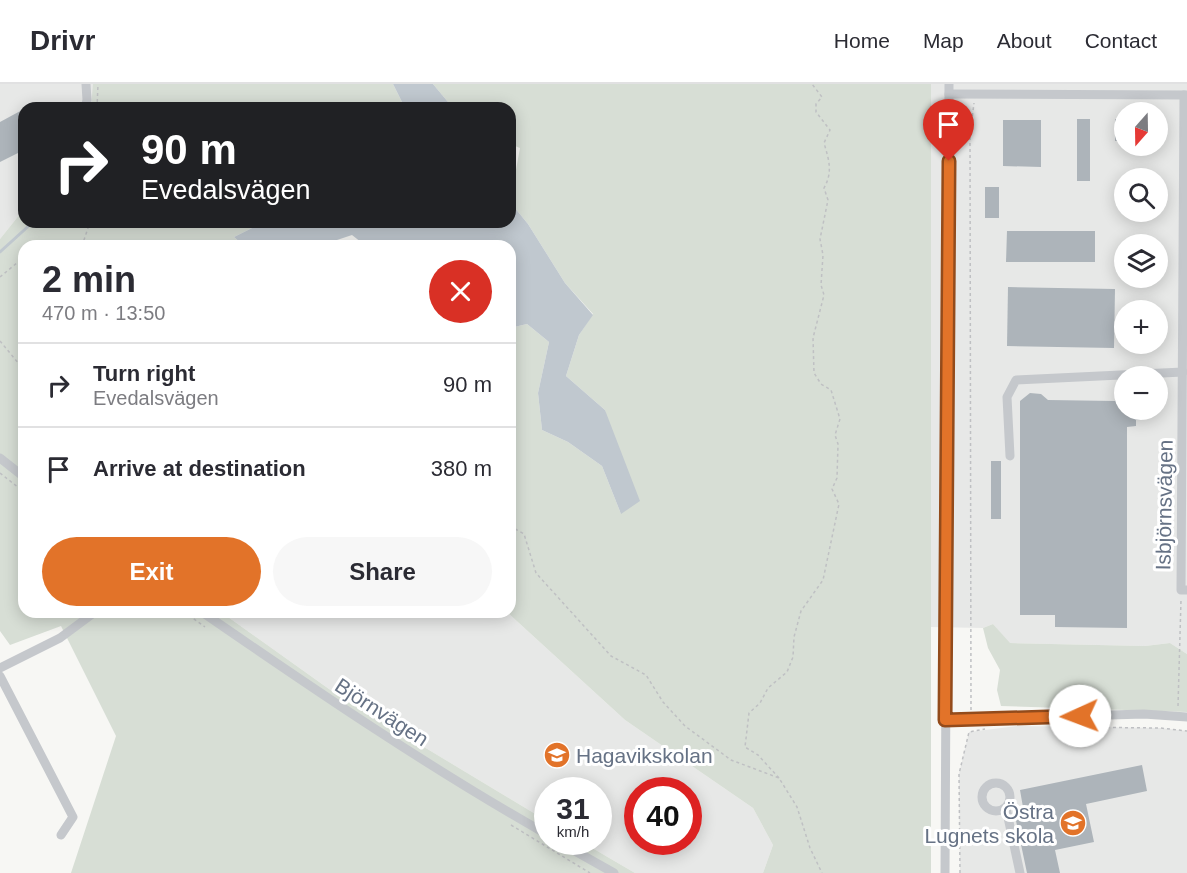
<!DOCTYPE html>
<meta charset="utf-8">
<style>
body{margin:0;font-family:Helvetica,sans-serif;background:#f7f7f7;color:#2b2b33;height:100vh;display:flex;flex-direction:column;font-size:22px;white-space:nowrap}
*{box-sizing:border-box;margin:0}
p{font-size:20px;color:#7c7c81}
.icon{flex:none;width:33px;height:33px;fill:none;stroke:currentColor;stroke-width:2;stroke-linecap:round;stroke-linejoin:round}
.map{position:relative;flex:1;overflow:hidden}
.drawer{position:absolute;left:18px;top:156px;width:498px;height:378px;display:flex;flex-direction:column;background:#fff;border-radius:18px;box-shadow:0 3px 15px #0003}
.drawer>*{flex:none}
.guide{position:absolute;left:18px;top:18px;width:498px;height:126px;border-radius:18px;box-shadow:0 3px 15px #0003;background:#202124;color:#fff;overflow:hidden}
.needle{width:39px;rotate:200deg}
.buttons{position:absolute;left:1114px;top:18px;display:grid;gap:12px}
.buttons a{display:grid;place-items:center;width:54px;height:54px;border-radius:50%;background:#fff;box-shadow:0 3px 15px #0003;font-size:30px}
.speed{position:absolute;left:534px;top:693px;display:flex;gap:12px;font-size:30px;font-weight:700;text-align:center}
.speed>*{display:grid;place-content:center;width:78px;height:78px;border-radius:50%;background:#fff;box-shadow:0 3px 15px #0003;line-height:1}
.speed small{font-size:15px;font-weight:400}
.speed .limit{border:9px solid #d22;background:#fff;color:#111}
.pin{position:absolute;display:grid;place-items:center;width:51px;height:51px;color:#fff;margin:-62px -26px;border-radius:50% 50% 50% 0;rotate:-45deg;box-shadow:0 0 6px #0007}
.pin .icon{rotate:45deg}
.me{position:absolute;width:66px;margin:-33px;rotate:268deg;stroke-linejoin:round;filter:drop-shadow(0 0 4px #0008)}
.turn{display:flex;align-items:center;gap:21px;height:126px;padding:0 24px;font-size:27px}
.turn .icon{width:78px;height:78px;stroke-width:2.5}
.turn b{display:block;font-size:42px;line-height:51px}
.round{display:grid;place-items:center;flex:none;width:63px;height:63px;border-radius:32px;background:#f7f7f7}
.overview{display:flex;align-items:center;justify-content:space-between;height:102px;padding:0 24px}
h1{font-size:36px;font-weight:600;line-height:45px}
.button{display:flex;gap:12px;margin-top:auto;padding:12px 24px}
.button a{flex:1;height:69px;border-radius:36px;background:#e27329;color:#fff;font-size:24px;font-weight:600;line-height:69px;text-align:center}
.button a+a{background:#f7f7f7;color:#2b2b33}
ul{padding:0;list-style:none}
li{display:flex;align-items:center;gap:18px;height:84px;padding:0 24px;border-top:2px solid #e1e1e2}
li div{flex:1}
li b{display:block;font-size:22px}
li em{font-style:normal}
header{display:flex;align-items:center;gap:36px;box-sizing:border-box;height:84px;padding:0 30px;background:#fff;border-bottom:2px solid #e1e1e2}
header strong{font-size:28px}
nav{display:flex;gap:33px;margin-inline-start:auto;font-size:21px}
.map>svg:first-child{display:block}
.built{fill:#e7e8e7;fill-rule:evenodd}
.green{fill:#d7ded5}
.water{fill:#c0c8cf}
.lines{fill:none;stroke-linecap:round;stroke-linejoin:round}
.stream{stroke:#c0c8cf;stroke-width:3}
.building{fill:#adb4ba}
.path{stroke:#bfc0c3;stroke-width:1.5;stroke-dasharray:3 3;stroke-linecap:butt}
.minor{stroke:#c5c8cc;stroke-width:9}
.route-casing{stroke:#934b1b;stroke-width:15}
.route{stroke:#e27329;stroke-width:10}
.labels{text-anchor:middle;dominant-baseline:central;stroke-width:6;stroke-linejoin:round;paint-order:stroke}
.street-label{font-size:21px;fill:#667285;stroke:#fff}
.poi-label{font-size:21px;fill:#667285;stroke:#fff;text-anchor:start}
</style>
<header>
<strong>Drivr</strong>
<nav><a>Home</a><a>Map</a><a>About</a><a>Contact</a></nav>
</header>
<div class="map">
<svg width="1187" height="789" viewBox="0 0 1187 789">
<rect width="100%" height="100%" fill="#f7f7f4"/>
<g class="built">
<polygon points="0,0 93,0 93,15 91,24 24,24 24,125 0,155"/>
<path d="M931 0H1187V570L1170 559 1145 562 1009 559 993 540 983 544 931 543ZM1125 28H1158V62H1125ZM1125 94H1158V128H1125ZM1125 160H1158V194H1125ZM1125 226H1158V260H1125ZM1125 292H1158V326H1125Z"/>
<path d="M221 528H507L625 636 753 724 773 761 763 789H635L582 758H598V706H548L547 737 336 610ZM638 706H688V758H638Z"/>
<polygon points="1017,642 1160,644 1187,647 1187,789 960,789 959,690 969,648"/>
</g>
<g class="green">
<polygon points="93,0 393,0 405,24 91,24"/>
<polygon points="433,0 931,0 931,789 763,789 773,761 753,724 625,636 507,528 510,528 510,244 527,240 549,258 538,309 542,346 568,358 602,382 621,430 605,326 566,292 579,251 593,230 565,199 528,140 510,118 520,64 510,60 510,24 453,24"/>
<polygon points="24,125 24,138 264,138 234,153 244,162 24,162 24,528 221,528 336,610 547,737 548,758 582,758 635,789 71,789 116,652 61,542 10,561 0,547 0,155"/>
<polygon points="993,540 1010,559 1145,562 1170,559 1187,570 1187,628 1001,622 997,606 1000,586 988,564 983,544"/>
</g>
<g class="water">
<polygon points="393,0 433,0 453,24 405,24"/>
<polygon points="510,118 528,140 565,199 593,231 579,251 566,292 605,326 640,417 621,430 602,382 568,358 542,346 538,309 549,258 527,240 510,244 510,162 366,162 352,151 319,162 244,162 234,153 264,138 510,138"/>
</g>
<g class="lines">
<polyline class="stream" points="0,168 33,138"/>
</g>
<g class="building">
<polygon points="24,25 24,66 0,78 0,38"/>
<rect x="1077" y="35" width="13" height="62"/>
<rect x="1115" y="35" width="10" height="22"/>
<polygon points="1003,36 1041,36 1041,83 1003,82"/>
<rect x="985" y="103" width="14" height="31"/>
<polygon points="1007,147 1095,147 1095,178 1006,178"/>
<polygon points="1008,203 1115,205 1114,264 1007,262"/>
<polygon points="1125,300 1125,326 1152,326 1142,336 1136,336 1136,342 1127,343 1127,544 1055,543 1055,531 1020,531 1020,317 1030,309 1041,310 1048,316 1115,317 1115,310"/>
<rect x="991" y="377" width="10" height="58"/>
<polygon points="1142,681 1147,707 1086,720 1094,758 1055,766 1060,789 1027,789 1015,732 1024,729 1020,706"/>
</g>
<g class="lines">
<g class="path">
<polyline points="97,24 98,0"/>
<polyline points="82,162 90,138"/>
<polyline points="0,193 24,173"/>
<polyline points="0,257 24,286"/>
<polyline points="0,389 24,408"/>
<polyline points="510,442 524,450 536,489 611,572 646,591 663,618 685,642 731,676 779,694 797,723 810,764 822,789"/>
<polyline points="184,528 205,543"/>
<polyline points="1178,622 1181,516"/>
<polyline points="971,626 970,51 974,19"/>
<polyline points="1065,643 1160,644 1187,647"/>
<path d="M779 694 758 671 745 663 749 629 760 619 768 604 787 588 793 573 794 553 801 527 823 496 839 420 832 405 837 394 838 360 835 351 840 335 831 306 821 300 814 289 813 254 824 211 821 201 823 171 820 155 828 116 824 104C833 88 829 76 824 59L830 46 816 28V20L822 13 812 0"/>
<polyline points="511,741 590,789"/>
<polyline points="960,789 959,690 969,648 985,645"/>
</g>
<g class="minor">
<polyline points="949,10 1187,11"/>
<polyline points="1184,11 1181,506 1187,506"/>
<polyline points="85,24 87,16 86,0"/>
<polyline points="1010,372 1007,313 1016,296 1183,288"/>
<polyline points="0,374 24,393"/>
<path d="M202 528C315 606 428 683 548 751"/>
<polyline points="0,584 60,554 95,528"/>
<polyline points="0,592 73,733 61,751"/>
<polyline points="945,636 1144,630 1187,633"/>
<circle cx="996" cy="713" r="14"/>
<polyline points="1006,724 1020,789"/>
<polyline points="559,758 614,789"/>
<polyline points="945,789 949,0"/>
</g>
</g>
<g class="lines">
<defs>
<polyline id="route" points="949,77 945,636 1080,632"/>
</defs>
<use href="#route" class="route-casing"/>
<use href="#route" class="route"/>
</g>
<defs>
<symbol id="school-disc" viewBox="-11 -11 22 22"><circle r="9.5" fill="#e27329" stroke="#fff"/><path d="M0-5L7-2L0 1L-7-2ZM-4 1L0 2.5L4 1V4Q0 6-4 4Z" fill="#fff"/></symbol>
</defs>
<g fill-rule="evenodd">
<use href="#school-disc" x="542" y="656" width="30" height="30"/>
<use href="#school-disc" x="1058" y="724" width="30" height="30"/>
</g>
<g class="labels">
<g class="street-label">
<text transform="translate(1164 421) rotate(-89)">Isbjörnsvägen</text>
<text transform="translate(382 628) rotate(33)">Björnvägen</text>
</g>
<g class="poi-label">
<text x="576" y="671">Hagavikskolan</text>
<text x="1054" y="727" text-anchor="end">Östra<tspan x="1054" dy="24">Lugnets skola</tspan></text>
</g>
</g>
</svg>
<div class="buttons">
<a><svg class="needle" viewBox="-14 -14 28 28"><path d="M0-13l5 13h-10z" fill="#e53935"/><path d="M0 13l5-13h-10z" fill="#7c7c81"/></svg></a>
<a><svg class="icon" aria-label="search" viewBox="0 0 24 24"><circle cx="10" cy="10" r="6"/><path d="M15 15l6 6"/></svg></a>
<a><svg class="icon" aria-label="layers" viewBox="0 0 24 24"><path d="M12 4l9 5-9 5-9-5zM3 14l9 5 9-5"/></svg></a>
<a>+</a>
<a>−</a>
</div>
<div class="speed"><div>31<small>km/h</small></div><div class="limit">40</div></div>
<div class="pin" style="left:949px;top:77px;background:#d93025"><svg class="icon" aria-label="arrive" viewBox="0 0 24 24"><path d="M6 21V4h12l-3 4 3 4H6"/></svg></div>
<svg class="me" style="left:1080px;top:632px" viewBox="-20 -20 40 40"><circle r="19" fill="#fff"/><path d="M0-13L10 11 0 6-10 11z" fill="#e27329"/></svg>
<div class="guide">
<div class="turn"><svg class="icon" aria-label="right" viewBox="0 0 24 24"><path d="M7 20v-9h11M14 6l5 5-5 5"/></svg><div><b>90 m</b>Evedalsvägen</div></div>
</div>
<section class="drawer">
<div class="overview"><div><h1>2 min</h1><p>470 m · 13:50</p></div><a class="round" style="background:#d93025;color:#fff"><svg class="icon" aria-label="close" viewBox="0 0 24 24"><path d="M6 6l12 12M18 6L6 18"/></svg></a></div>
<ul>
<li><svg class="icon" aria-label="right" viewBox="0 0 24 24"><path d="M7 20v-9h11M14 6l5 5-5 5"/></svg><div><b>Turn right</b><p>Evedalsvägen</p></div><em>90 m</em></li>
<li><svg class="icon" aria-label="arrive" viewBox="0 0 24 24"><path d="M6 21V4h12l-3 4 3 4H6"/></svg><div><b>Arrive at destination</b></div><em>380 m</em></li>
</ul>
<div class="button"><a>Exit</a><a>Share</a></div>
</section>
</div>
